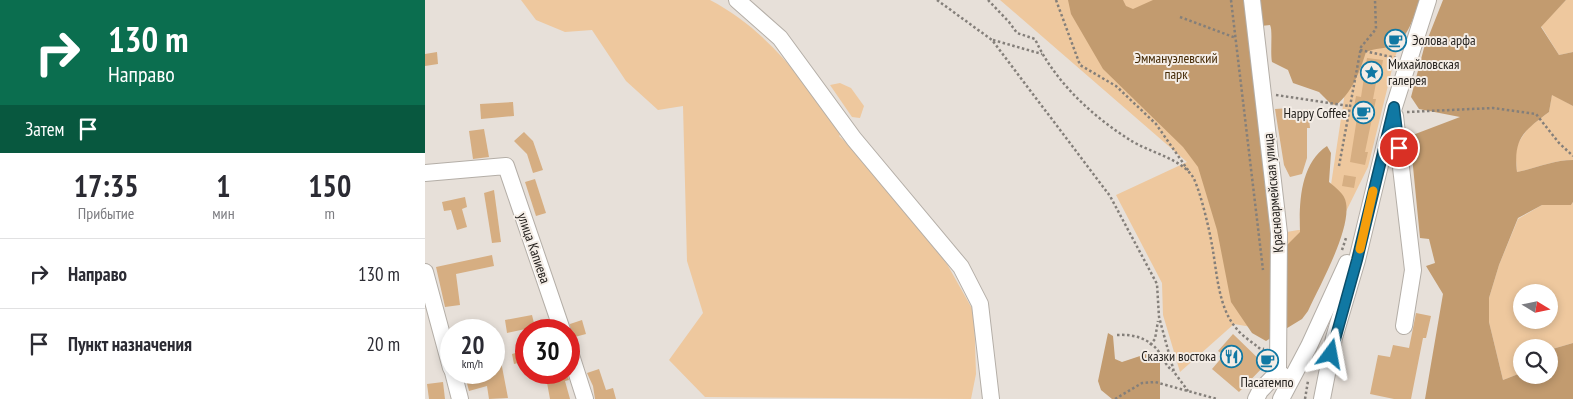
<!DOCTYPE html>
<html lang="ru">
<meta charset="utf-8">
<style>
body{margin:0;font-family:"PT Sans Narrow",sans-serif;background:#f2f2f3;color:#2b2b33;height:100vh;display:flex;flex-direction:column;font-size:19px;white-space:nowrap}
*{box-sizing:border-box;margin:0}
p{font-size:16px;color:#7c7c81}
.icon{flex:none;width:28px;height:28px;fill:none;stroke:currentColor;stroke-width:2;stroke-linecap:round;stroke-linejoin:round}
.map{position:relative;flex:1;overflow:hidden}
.drawer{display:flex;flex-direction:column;background:#fff;width:425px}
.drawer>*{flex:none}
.guide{background:#0b6e4f;color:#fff;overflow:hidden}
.needle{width:32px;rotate:100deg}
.buttons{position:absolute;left:1088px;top:284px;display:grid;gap:10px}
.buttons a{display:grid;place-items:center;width:45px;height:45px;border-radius:50%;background:#fff;box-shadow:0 2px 8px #0003;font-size:25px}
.speed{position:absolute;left:15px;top:319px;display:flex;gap:10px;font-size:25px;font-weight:700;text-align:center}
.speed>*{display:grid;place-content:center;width:65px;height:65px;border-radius:50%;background:#fff;box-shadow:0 2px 8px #0003;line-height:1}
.speed small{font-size:12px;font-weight:400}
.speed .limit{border:8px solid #d22;background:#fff;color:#111}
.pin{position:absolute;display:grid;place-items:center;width:42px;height:42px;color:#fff;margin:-21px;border:2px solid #fff;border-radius:50%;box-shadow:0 1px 5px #0007}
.me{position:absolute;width:55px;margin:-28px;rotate:13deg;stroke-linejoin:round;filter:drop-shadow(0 0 4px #0008)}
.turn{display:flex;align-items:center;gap:18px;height:105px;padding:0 25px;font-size:22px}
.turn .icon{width:65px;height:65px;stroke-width:2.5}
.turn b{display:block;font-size:35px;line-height:42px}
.then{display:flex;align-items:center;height:48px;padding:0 25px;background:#0003;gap:10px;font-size:19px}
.eta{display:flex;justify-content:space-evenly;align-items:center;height:85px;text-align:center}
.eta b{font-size:30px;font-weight:600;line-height:35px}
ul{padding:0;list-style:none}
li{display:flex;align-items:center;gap:15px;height:70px;padding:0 25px;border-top:1px solid #e1e1e2}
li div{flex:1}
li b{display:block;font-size:19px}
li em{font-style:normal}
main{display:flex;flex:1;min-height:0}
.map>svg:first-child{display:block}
.green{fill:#eec89e;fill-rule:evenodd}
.forest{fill:#c29b6f}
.building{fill:#d6ae82}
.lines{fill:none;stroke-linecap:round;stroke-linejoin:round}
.minor-casing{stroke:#b4aea7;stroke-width:18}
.path{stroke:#847f7a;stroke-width:2.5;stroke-dasharray:2.5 2.5;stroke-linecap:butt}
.minor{stroke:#fff;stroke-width:16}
.route-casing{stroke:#0a4e6a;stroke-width:12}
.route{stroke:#1078a3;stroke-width:9}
.slow{stroke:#f59e0b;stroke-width:9}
.labels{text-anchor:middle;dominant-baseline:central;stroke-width:4;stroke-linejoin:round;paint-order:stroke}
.poi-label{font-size:14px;fill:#24211e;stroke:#f4ede6;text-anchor:start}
.park-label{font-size:14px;fill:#452a05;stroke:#f4ede6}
.street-label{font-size:14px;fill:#24211e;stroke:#f4ede6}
</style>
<main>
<section class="drawer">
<div class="guide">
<div class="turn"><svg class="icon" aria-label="right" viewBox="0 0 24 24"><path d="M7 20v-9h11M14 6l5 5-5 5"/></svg><div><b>130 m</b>Направо</div></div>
<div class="then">Затем<svg class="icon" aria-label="arrive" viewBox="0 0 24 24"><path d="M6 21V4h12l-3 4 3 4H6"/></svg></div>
</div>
<div class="eta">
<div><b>17:35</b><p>Прибытие</p></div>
<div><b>1</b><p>мин</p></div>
<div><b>150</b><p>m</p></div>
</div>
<ul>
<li><svg class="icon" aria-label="right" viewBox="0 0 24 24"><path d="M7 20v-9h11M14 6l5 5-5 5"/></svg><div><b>Направо</b></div><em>130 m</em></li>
<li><svg class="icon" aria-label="arrive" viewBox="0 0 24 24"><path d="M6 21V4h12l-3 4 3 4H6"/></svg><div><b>Пункт назначения</b></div><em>20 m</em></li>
</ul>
</section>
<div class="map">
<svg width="1148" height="399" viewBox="0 0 1148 399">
<rect width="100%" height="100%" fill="#e7e0d9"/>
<g class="green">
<path d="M96 0H285C343 30 379 82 417 133L414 136 428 149 522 264 549 312 551 374 546 399 280 397 244 360 278 313 262 261 258 106 233 110 201 81 167 30 140 32 111 20Z"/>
<polygon points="575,0 826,0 840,236 873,230 899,231 933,6 991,0 970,57 943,167 894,266 856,332 809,324 755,372 738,315 737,283 691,195 762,162"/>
<polygon points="1141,0 1148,0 1148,52 1134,55 1116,26"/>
<polygon points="415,83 426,88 439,106 435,118 427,117 405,85"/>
<path d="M1127 94 1148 106V160C1128 160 1112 168 1092 172L1090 148 1103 128 1124 112Z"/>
<path d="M1148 202V343L1124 350V348H1096V373L1078 380 1064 322V298L1074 265 1093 219 1117 205H1146ZM1096 292H1124V320H1096Z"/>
</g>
<g class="forest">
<path d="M643 0H698L701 6 708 9 728 0H995C990 13 983 39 969 45 960 49 950 48 941 52 935 71 927 93 911 105L906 104 894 92 868 83 863 70 847 62C845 52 848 30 845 25L836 26 850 243 863 244 875 232C874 203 875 164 902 146L906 153 904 182C911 188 920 194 921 203 926 230 895 285 883 311L877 319 841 341 827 333 806 302 792 230 773 167 758 147 678 69 646 14Z"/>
<path d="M1018 0H1141L1116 27 1134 55 1148 52V106L1127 95 1124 112C1099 131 1088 138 1092 172 1112 168 1128 160 1148 160V202L1146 205H1117L1093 218 1074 265 1064 298V322L1078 380 1096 373 1124 375V350L1148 343V399H1000L1018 294 1001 266 1010 263 1004 239 995 238 985 136 1035 117 994 109 986 97 999 48Z"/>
<polygon points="683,333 688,336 690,359 697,362 727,352 735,357 735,399 687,399 676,390 673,381"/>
</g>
<g class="building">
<polygon points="12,52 13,64 0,66 0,54"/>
<polygon points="942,58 958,60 956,72 953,72 948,99 951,99 940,152 943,152 940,165 925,162 932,118 927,118 931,96 936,97"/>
<polygon points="88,102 89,116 56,119 55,104"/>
<polygon points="865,108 865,111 883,109 885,128 882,128 882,158 877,174 865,177 859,165 850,109"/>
<polygon points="59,129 64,157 48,159 44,131"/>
<polygon points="99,132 108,141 118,170 108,173 102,154 89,141"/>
<polygon points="919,175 931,177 929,188 917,186"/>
<polygon points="110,179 121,213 111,216 100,182"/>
<polygon points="69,190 76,242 67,243 59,193"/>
<polygon points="40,197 42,207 37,209 42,227 32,230 26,210 19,211 17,202"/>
<polygon points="67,255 69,266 31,274 35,305 20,307 11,267"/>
<polygon points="991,313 1006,316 1001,338 998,338 986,399 969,399 945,394 953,355 965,357 968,345 984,348"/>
<polygon points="107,315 110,327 82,333 80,320"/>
<polygon points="157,320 161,334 146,338 145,324"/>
<polygon points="808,334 840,365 814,392 787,369 799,355 793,351"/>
<polygon points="101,350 101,361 89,364 87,354"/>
<polygon points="74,351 83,398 64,399 62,386 44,391 39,372 69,372 69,352"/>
<polygon points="174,369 181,390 188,388 191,399 170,399 168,386 162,373"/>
<polygon points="120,372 141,372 144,380 140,381 145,399 125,399"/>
<polygon points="18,382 20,399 4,399 2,384"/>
</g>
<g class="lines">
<defs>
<g id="minor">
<polyline points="312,0 355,38 429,139 536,267 555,304 566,399"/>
<polyline points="827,0 854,233 853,372 865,381"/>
<polyline points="970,116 988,270 979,326"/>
<polyline points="0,173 81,166 137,330"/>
<polyline points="0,272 26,368"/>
<polyline points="144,349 160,399"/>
<polyline points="28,372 35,399"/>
<polyline points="831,399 835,391 853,372"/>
<polyline points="856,399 884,346 922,263"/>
<polyline points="897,399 909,338 932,260 969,107 1003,0"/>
</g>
</defs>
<use href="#minor" class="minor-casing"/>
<g class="path">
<polyline points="512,0 567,40 685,196 732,284 734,317 749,372 763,391"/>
<path d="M563 0 584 22 592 33 610 39C629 81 667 116 705 140 723 152 759 159 769 179 776 194 784 228 787 245 792 272 793 307 811 328 817 336 827 342 834 348L839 349"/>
<polyline points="631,0 655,65 691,86 731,124 765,173"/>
<polyline points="806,0 838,270"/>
<polyline points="755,17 811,38"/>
<polyline points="568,40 617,54"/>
<polyline points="935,50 971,58"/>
<polyline points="851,95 924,106"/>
<polyline points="982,112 1068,108 1111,114 1134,143 1148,156"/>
<polyline points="914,166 936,47 951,29 950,0"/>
<polyline points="917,250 921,238"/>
<path d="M692 335C708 334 724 338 734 352 739 360 741 366 748 371"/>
<polyline points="725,345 730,339 733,321"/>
<polyline points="690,399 717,383 730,382 792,399"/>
<polyline points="880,399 883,381"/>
</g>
<use href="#minor" class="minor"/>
</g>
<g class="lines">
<defs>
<polyline id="route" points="906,354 932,260 969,107 974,148"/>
</defs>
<use href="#route" class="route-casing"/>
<use href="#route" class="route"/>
<polyline class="slow" points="935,249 948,191"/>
</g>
<defs>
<symbol id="cafe-ring" viewBox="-11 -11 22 22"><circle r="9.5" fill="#f4ede6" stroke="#1078a3" stroke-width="1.5"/><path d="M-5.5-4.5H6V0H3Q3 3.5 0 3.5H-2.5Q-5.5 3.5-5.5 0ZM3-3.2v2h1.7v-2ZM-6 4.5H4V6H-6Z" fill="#1078a3"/></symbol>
<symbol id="sight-ring" viewBox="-11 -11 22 22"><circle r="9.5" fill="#f4ede6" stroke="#1078a3" stroke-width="1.5"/><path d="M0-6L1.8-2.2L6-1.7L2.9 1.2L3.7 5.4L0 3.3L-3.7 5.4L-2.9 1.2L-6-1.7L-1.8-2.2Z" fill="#1078a3"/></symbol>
<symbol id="restaurant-ring" viewBox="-11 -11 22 22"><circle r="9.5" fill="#f4ede6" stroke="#1078a3" stroke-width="1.5"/><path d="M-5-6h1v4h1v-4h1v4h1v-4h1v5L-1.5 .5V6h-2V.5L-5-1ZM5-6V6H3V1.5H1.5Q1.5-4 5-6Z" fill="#1078a3"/></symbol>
</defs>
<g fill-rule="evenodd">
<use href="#cafe-ring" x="958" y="28" width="25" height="25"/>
<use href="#sight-ring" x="934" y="60" width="25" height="25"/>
<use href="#cafe-ring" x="926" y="100" width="25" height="25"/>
<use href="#restaurant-ring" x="794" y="344" width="25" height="25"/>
<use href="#cafe-ring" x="830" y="348" width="25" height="25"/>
</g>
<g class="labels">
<g class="poi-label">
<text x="987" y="40">Эолова арфа</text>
<text x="963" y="64">Михайловская<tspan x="963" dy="16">галерея</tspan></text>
<text x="922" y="113" text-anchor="end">Happy Coffee</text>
<text x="791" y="356" text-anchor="end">Сказки востока</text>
<text x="842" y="382" text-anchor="middle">Пасатемпо</text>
</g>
<g class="park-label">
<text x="751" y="58">Эммануэлевский<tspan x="751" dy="16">парк</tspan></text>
</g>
<g class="street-label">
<text transform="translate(848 193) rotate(-95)">Красноармейская улица</text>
<text transform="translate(109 248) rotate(71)">улица Капиева</text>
</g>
</g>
</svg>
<div class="buttons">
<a><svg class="needle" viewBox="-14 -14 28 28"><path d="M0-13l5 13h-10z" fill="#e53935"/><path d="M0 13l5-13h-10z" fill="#7c7c81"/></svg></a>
<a><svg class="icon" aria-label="search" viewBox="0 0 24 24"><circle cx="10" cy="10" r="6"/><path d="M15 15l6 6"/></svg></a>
</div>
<div class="speed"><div>20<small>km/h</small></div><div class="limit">30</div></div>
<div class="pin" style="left:974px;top:148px;background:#d93025"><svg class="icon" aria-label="arrive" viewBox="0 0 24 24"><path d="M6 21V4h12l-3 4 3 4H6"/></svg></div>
<svg class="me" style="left:906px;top:354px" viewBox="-20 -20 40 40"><path d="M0-17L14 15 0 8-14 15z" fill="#1078a3" stroke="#fff" stroke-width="4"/></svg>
</div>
</main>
